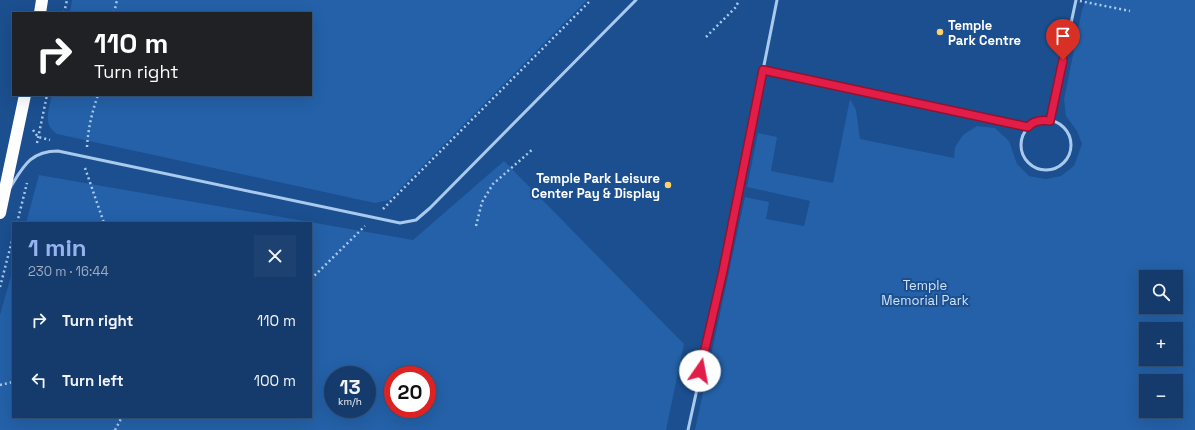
<!DOCTYPE html>
<meta charset="utf-8">
<style>
body{margin:0;font-family:"Space Grotesk",sans-serif;background:#1d4271;color:#f1f3f6;height:100vh;display:flex;flex-direction:column;font-size:15px;white-space:nowrap}
*{box-sizing:border-box;margin:0}
p{font-size:13px;color:#9dadc1}
.icon{flex:none;width:22px;height:22px;fill:none;stroke:currentColor;stroke-width:2;stroke-linecap:round;stroke-linejoin:round}
.map{position:relative;flex:1;overflow:hidden}
.drawer{position:absolute;left:12px;top:222px;width:300px;height:196px;display:flex;flex-direction:column;background:#143b6b;border-radius:0px;box-shadow:0 4px 16px #0002,0 0 0 1px #33557e}
.drawer>*{flex:none}
.top-card{position:absolute;left:12px;top:12px;width:300px;height:84px;border-radius:0px;box-shadow:0 4px 16px #0002,0 0 0 1px #33557e;background:#202124;color:#fff;overflow:hidden}
.tools{position:absolute;left:1139px;top:270px;display:grid;gap:8px}
.tools a{display:grid;place-items:center;width:44px;height:44px;border-radius:0px;background:#143b6b;box-shadow:0 4px 16px #0002,0 0 0 1px #33557e;font-size:20px}
.speed{position:absolute;left:324px;top:366px;display:flex;gap:8px;font-size:20px;font-weight:700;text-align:center}
.speed>*{display:grid;place-content:center;width:52px;height:52px;border-radius:50%;background:#143b6b;box-shadow:0 4px 16px #0002,0 0 0 1px #33557e;line-height:1}
.speed small{font-size:10px;font-weight:400}
.speed .limit{border:6px solid #d22;background:#fff;color:#111}
.pin{position:absolute;display:grid;place-items:center;width:34px;height:34px;color:#fff;margin:-41px -17px;border-radius:50% 50% 50% 0;rotate:-45deg;box-shadow:0 0 4px #0007}
.pin .icon{rotate:45deg}
.me{position:absolute;width:44px;margin:-22px;rotate:12deg;stroke-linejoin:round;filter:drop-shadow(0 0 3px #0008)}
.turn{display:flex;align-items:center;gap:14px;height:84px;padding:0 16px;font-size:18px}
.turn .icon{width:52px;height:52px;stroke-width:2.5}
.turn b{display:block;font-size:28px;line-height:34px}
.round{display:grid;place-items:center;flex:none;width:42px;height:42px;border-radius:0px;background:#1d4271}
.head{display:flex;align-items:center;justify-content:space-between;height:68px;padding:0 16px}
h1{font-size:24px;font-weight:600;line-height:30px;color:#95b2f1}
ul{padding:0;list-style:none}
li{display:flex;align-items:center;gap:12px;height:60px;padding:0 16px}
li div{flex:1}
li b{display:block;font-size:15px}
li em{font-style:normal}
.map>svg:first-child{display:block}
.green{fill:#2461a8;fill-rule:evenodd}
.lines{fill:none;stroke-linecap:round;stroke-linejoin:round}
.path{stroke:#a9c9ee;stroke-width:2.5;stroke-dasharray:2 3;stroke-linecap:butt}
.lane{stroke:#a9c9ee;stroke-width:3}
.highway{stroke:#fff;stroke-width:12}
.path-bridge{stroke:#a9c9ee;stroke-width:2.5;stroke-dasharray:2 3;stroke-linecap:butt}
.route-casing{stroke:#92132f;stroke-width:10}
.route{stroke:#e11d48;stroke-width:7}
.poi-dot{fill:#ffd166;stroke:#1b4f8f;stroke-width:1.5}
.labels{text-anchor:middle;dominant-baseline:central;stroke-width:4;stroke-linejoin:round;paint-order:stroke}
.poi-label{font-size:13px;font-weight:bold;fill:#fff;stroke:#1b4f8f;text-anchor:start}
.park-label{font-size:13px;fill:#cfe3fa;stroke:#1b4f8f}
</style>
<div class="map">
<svg width="1195" height="430" viewBox="0 0 1195 430">
<rect width="100%" height="100%" fill="#1b4f8f"/>
<g class="green">
<path d="M72 0H587L389 200 375 203 57 134C42 124 49 110 52 95H311V13H70Z"/>
<path d="M1086 0H1195V430H695L745 197 769 202 766 219 804 226 810 201 747 187 758 133 777 137 771 171 833 183 850 99 856 110 860 139 954 158 955 147 963 135 977 126 995 128 1009 141 1017 164 1029 176 1046 179 1061 176 1074 166 1082 144 1077 131 1066 116 1064 100 1082 10ZM1146 277H1176V307H1146ZM1146 329H1176V359H1146ZM1146 381H1176V411H1146Z"/>
<path d="M504 161 684 344 666 430H0V315L13 269V417H311V223H26L39 175 413 240ZM333 375H367V409H333ZM393 375H427V409H393Z"/>
</g>
<g class="lines">
<g class="path">
<polyline points="64,13 67,0"/>
<polyline points="114,13 117,0"/>
<polyline points="706,37 736,7 739,0"/>
<polyline points="33,130 38,137 50,140"/>
<polyline points="37,143 47,95"/>
<path d="M87 147C88 129 92 112 98 95"/>
<polyline points="85,168 104,223"/>
<polyline points="383,209 591,0"/>
<polyline points="17,223 27,183"/>
<polyline points="476,226 482,202 493,184 533,149"/>
<polyline points="311,279 365,226"/>
<polyline points="0,287 13,237"/>
<polyline points="0,385 13,382"/>
<polyline points="115,430 122,417"/>
</g>
<g class="lane">
<polyline points="763,70 1028,127"/>
<circle cx="1046" cy="145" r="25"/>
<polyline points="1050,121 1076,0"/>
<path d="M10 188C23 167 30 151 58 151L400 223 416 220 430 208 636 0"/>
<polyline points="688,430 723,271 777,0"/>
</g>
<g class="highway">
<polyline points="40,13 42,0"/>
<polyline points="0,213 25,95"/>
</g>
<polyline class="path-bridge" points="1075,0 1130,11"/>
</g>
<g class="lines">
<defs>
<path id="route" d="M700 371 723 271 763 70 1028 127C1033 121 1042 120 1050 121L1063 60"/>
</defs>
<use href="#route" class="route-casing"/>
<use href="#route" class="route"/>
</g>
<g class="poi-dot">
<circle cx="940" cy="32" r="4"/>
<circle cx="668" cy="185" r="4"/>
</g>
<g class="labels">
<g class="poi-label">
<text x="948" y="25">Temple<tspan x="948" dy="15">Park Centre</tspan></text>
<text x="660" y="178" text-anchor="end">Temple Park Leisure<tspan x="660" dy="15">Center Pay &amp; Display</tspan></text>
</g>
<g class="park-label">
<text x="925" y="285">Temple<tspan x="925" dy="15">Memorial Park</tspan></text>
</g>
</g>
</svg>
<div class="tools">
<a><svg class="icon" aria-label="search" viewBox="0 0 24 24"><circle cx="10" cy="10" r="6"/><path d="M15 15l6 6"/></svg></a>
<a>+</a>
<a>−</a>
</div>
<div class="speed"><div>13<small>km/h</small></div><div class="limit">20</div></div>
<div class="pin" style="left:1063px;top:60px;background:#d93025"><svg class="icon" aria-label="arrive" viewBox="0 0 24 24"><path d="M6 21V4h12l-3 4 3 4H6"/></svg></div>
<svg class="me" style="left:700px;top:371px" viewBox="-20 -20 40 40"><circle r="19" fill="#fff"/><path d="M0-13L10 11 0 6-10 11z" fill="#e11d48"/></svg>
<div class="top-card">
<div class="turn"><svg class="icon" aria-label="right" viewBox="0 0 24 24"><path d="M7 20v-9h11M14 6l5 5-5 5"/></svg><div><b>110 m</b>Turn right</div></div>
</div>
<section class="drawer">
<div class="head"><div><h1>1 min</h1><p>230 m · 16:44</p></div><a class="round"><svg class="icon" aria-label="close" viewBox="0 0 24 24"><path d="M6 6l12 12M18 6L6 18"/></svg></a></div>
<ul>
<li><svg class="icon" aria-label="right" viewBox="0 0 24 24"><path d="M7 20v-9h11M14 6l5 5-5 5"/></svg><div><b>Turn right</b></div><em>110 m</em></li>
<li><svg class="icon" aria-label="left" viewBox="0 0 24 24"><path d="M17 20v-9H6M10 6l-5 5 5 5"/></svg><div><b>Turn left</b></div><em>100 m</em></li>
</ul>
</section>
</div>
